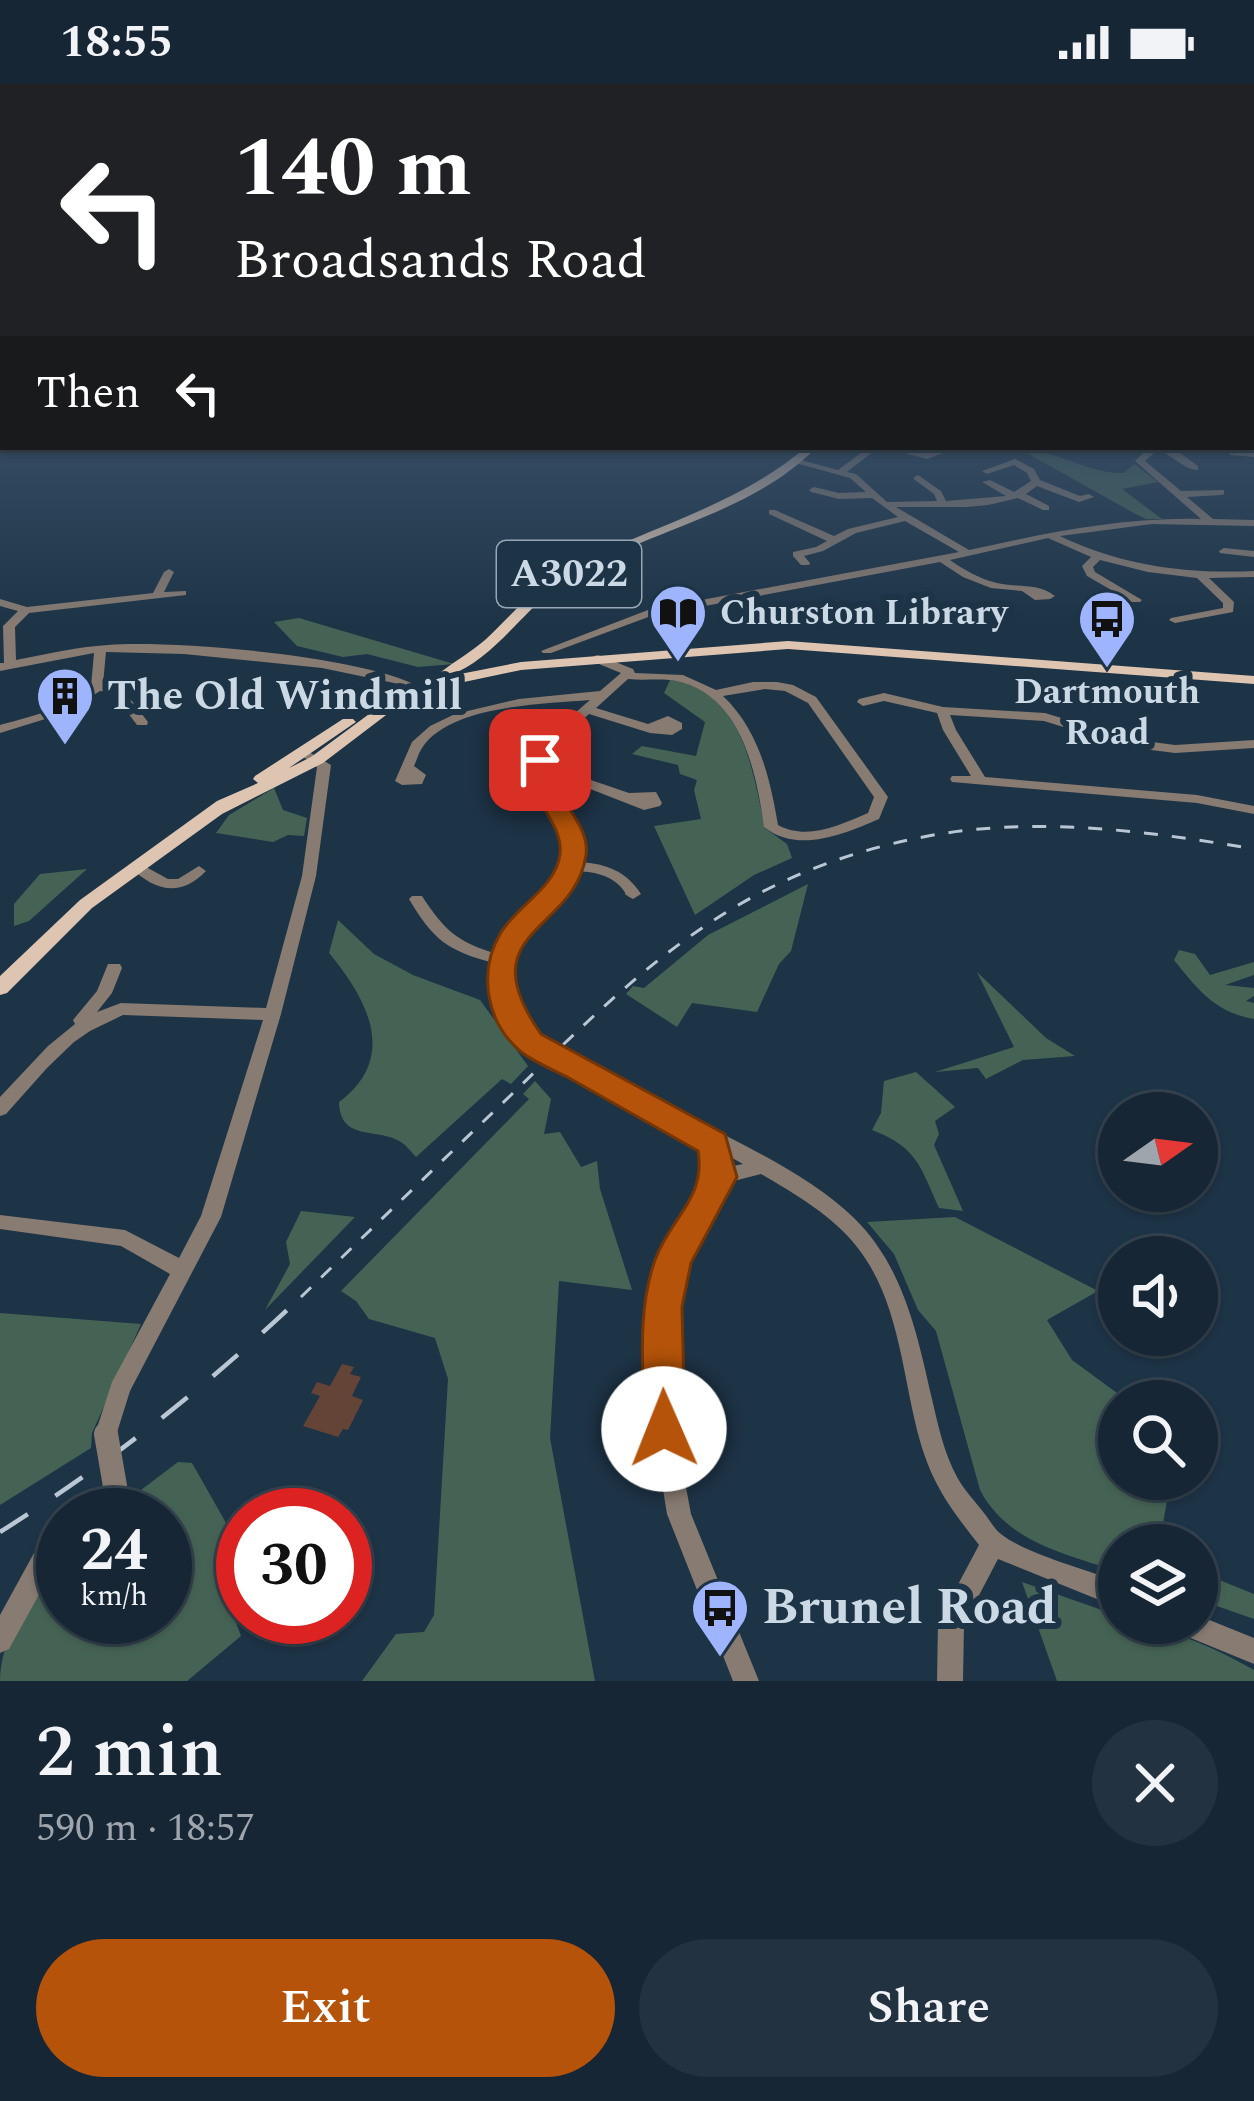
<!DOCTYPE html>
<meta charset="utf-8">
<style>
body{margin:0;font-family:Spectral,serif;background:#233240;color:#f1f3f6;height:100vh;display:flex;flex-direction:column;font-size:45px;white-space:nowrap}
*{box-sizing:border-box;margin:0}
p{font-size:39px;color:#9ea5ac}
.icon{flex:none;width:66px;height:66px;fill:none;stroke:currentColor;stroke-width:2;stroke-linecap:round;stroke-linejoin:round}
.map{position:relative;height:1597px;overflow:hidden}
.sheet{display:flex;flex-direction:column;background:#162634;flex:1}
.sheet>*{flex:none}
.guide{position:absolute;left:0px;top:0px;width:1254px;height:366px;box-shadow:0 3px 9px #0004,0 0 0 3px #35434f;background:#202124;color:#fff;overflow:hidden}
.needle{width:78px;rotate:76deg}
.buttons{position:absolute;left:1098px;top:1008px;display:grid;gap:24px}
.buttons a{display:grid;place-items:center;width:120px;height:120px;border-radius:50%;background:#162634;box-shadow:0 3px 9px #0004,0 0 0 3px #35434f;font-size:60px}
.speed{position:absolute;left:36px;top:1404px;display:flex;gap:24px;font-size:60px;font-weight:700;text-align:center}
.speed>*{display:grid;place-content:center;width:156px;height:156px;border-radius:50%;background:#162634;box-shadow:0 3px 9px #0004,0 0 0 3px #35434f;line-height:1}
.speed small{font-size:30px;font-weight:400}
.speed .limit{border:18px solid #d22;background:#fff;color:#111}
.pin{position:absolute;display:grid;place-items:center;width:102px;height:102px;color:#fff;margin:-51px;border-radius:24px;box-shadow:0 6px 18px #0006}
.me{position:absolute;width:132px;margin:-66px;rotate:359deg;stroke-linejoin:round;filter:drop-shadow(0 0 9px #0008)}
.turn{display:flex;align-items:center;gap:42px;height:252px;padding:0 36px;font-size:54px}
.turn .icon{width:156px;height:156px;stroke-width:2.5}
.turn b{display:block;font-size:84px;line-height:102px}
.then{display:flex;align-items:center;height:114px;padding:0 36px;background:#0003;gap:24px;font-size:45px}
.round{display:grid;place-items:center;flex:none;width:126px;height:126px;border-radius:63px;background:#233240}
.headline{display:flex;align-items:center;justify-content:space-between;height:204px;padding:0 36px}
h1{font-size:72px;font-weight:600;line-height:90px}
.primary-button{display:flex;gap:24px;margin-top:auto;padding:24px 36px}
.primary-button a{flex:1;height:138px;border-radius:72px;background:#b45309;color:#fff;font-size:48px;font-weight:600;line-height:138px;text-align:center}
.primary-button a+a{background:#233240;color:#f1f3f6}
.status{display:flex;justify-content:space-between;align-items:center;height:84px;padding:0 60px;background:#162634;direction:ltr}
.status svg{height:33px;fill:currentColor}
.map>svg:first-child{display:block}
.green{fill:#456355}
.building{fill:#634436}
.lines{fill:none;stroke-linecap:round;stroke-linejoin:round}
.minor{fill:#877b72;fill-rule:evenodd}
.major{fill:#ddc5b2;fill-rule:evenodd}
.rail-far1{stroke:#b9c7d4;stroke-width:3;stroke-dasharray:14 14;stroke-linecap:butt}
.rail{stroke:#b9c7d4;stroke-width:4.5;stroke-dasharray:33 33;stroke-linecap:butt}
.minor-bridge{stroke:#877b72;stroke-width:24}
.route{fill:#b45309;stroke:#753606;stroke-width:3}
.labels{text-anchor:middle;dominant-baseline:central;stroke-width:12;stroke-linejoin:round;paint-order:stroke}
.far-poi-label{font-size:36px;font-weight:bold;fill:#cbd9e5;stroke:#1d3346;text-anchor:start}
.shield{fill:#1d3346;stroke:#97a7b5;stroke-width:3}
.shield-label{font-size:39px;font-weight:bold;fill:#cbd9e5}
.poi-label{font-size:42px;font-weight:bold;fill:#cbd9e5;stroke:#1d3346;text-anchor:start}
.near-poi-label{font-size:51px;font-weight:bold;fill:#cbd9e5;stroke:#1d3346;text-anchor:start}
</style>
<div class="status"><b>18:55</b><svg viewBox="0 0 49 12"><path d="M0 12V9h3v3zM5 12V6h3v6zM10 12V3h3v9zM15 12V0h3v12zM26 1h20v11H26zM47 4h2v5h-2z"/></svg></div>
<div class="map">
<svg width="1254" height="1597" viewBox="0 0 1254 1597">
<rect width="100%" height="100%" fill="#1d3346"/>
<g class="green">
<path d="M1016 363C1050 365 1093 391 1124 389L1134 380 1158 398 1122 405 1162 435H1146L1132 428Z"/>
<polygon points="299,534 454,580 418,583 367,570 343,573 297,562 274,538"/>
<path d="M670 596C744 607 752 686 765 744L787 760 792 774 754 791 695 831 654 742 701 735 694 706 697 696 680 690 678 681 632 670 642 662 696 672 705 638 664 609Z"/>
<polygon points="274,704 283,726 307,734 304,752 288,751 273,758 216,749 229,731"/>
<polygon points="87,785 29,837 14,842 14,820 40,790"/>
<polygon points="808,800 791,867 779,880 757,928 692,919 677,943 626,910 633,902 644,904 708,851"/>
<path d="M338 836 374 870 413 891 480 916 528 982 511 1000 502 995 416 1073C411 1068 407 1062 401 1058 377 1043 340 1058 339 1018 398 974 369 917 329 869Z"/>
<path d="M1179 866 1195 870 1210 891 1254 878V891L1225 901 1254 904V912L1246 917 1254 919V935C1215 928 1198 906 1174 876Z"/>
<polygon points="977,888 1046,954 1075,972 1023,976 986,995 978,984 935,988 1014,963"/>
<path d="M916 988 955 1023 935 1037 939 1050 934 1061 963 1127 939 1124C920 1082 917 1063 872 1046L881 1029 884 997Z"/>
<polygon points="535,997 551,1015 544,1050 560,1048 581,1083 597,1077 600,1105 632,1206 559,1197 550,1354 595,1597 362,1597 396,1550 424,1548 434,1531 448,1295 435,1254 369,1235 356,1217 341,1207 529,1015 523,1010"/>
<polygon points="301,1127 355,1133 265,1226 290,1180 286,1158"/>
<path d="M955 1133 1098 1207 1047 1236 1072 1276 1128 1317H1119V1395H1171L1159 1461H1119V1488C1066 1470 1008 1459 980 1406L936 1247 918 1226 894 1170 867 1138Z"/>
<polygon points="0,1229 141,1240 92,1349 91,1364 0,1421"/>
<path d="M178 1378 192 1379 234 1453 229 1519 241 1552 187 1597H0C0 1556 32 1498 63 1471V1533H165V1431H108Z"/>
<polygon points="1197,1487 1254,1510 1254,1535 1197,1515"/>
<path d="M1022 1498 1119 1532V1539C1162 1539 1217 1565 1254 1586V1597H1057Z"/>
</g>
<polygon class="building" points="342,1280 354,1283 350,1290 361,1293 352,1312 363,1316 348,1346 343,1345 338,1353 303,1342 320,1312 311,1309 317,1298 330,1302"/>
<g class="lines">
<g class="minor">
<rect x="1251" y="321" width="3" height="6"/>
<rect x="1251" y="342" width="3" height="6"/>
<path d="M869 363H879L847 388 856 390 887 418 937 417 934 410 915 396 913 394 918 391 941 407 946 417 1006 412 982 398 990 396 1014 408 1031 397 1027 389 1014 381 987 390 982 387 1015 375 1034 385 1040 396 1080 412 1089 410 1094 413 1079 418 1037 402 1026 410 1049 422V426H1043L1018 414 988 421 966 423H896L969 466C1047 449 1121 433 1201 435L1135 377 1150 363 1174 365 1198 382V386C1184 386 1172 370 1157 366L1145 377 1181 407 1224 406V410L1221 411 1187 413 1213 435 1254 436V442L1152 440 1060 452C1122 482 1186 490 1254 487V493L1209 494 1234 518 1233 528 1175 539 1169 536 1171 534 1223 524V519L1197 494 1148 488 1100 476 1093 483 1095 488 1142 516 1140 518H1132L1087 492 1082 482 1091 473 1048 454 950 476C964 486 980 495 997 499 1018 504 1038 498 1055 512L1050 515 1035 516 1022 507 991 504 963 493 940 478 651 532 551 569H543L541 567 648 526 959 468 905 437 856 449 823 467 804 472 810 479 809 481H801L793 472V468L816 463 827 457 769 430V426H775L834 452 848 445 898 433 872 414 839 415 811 408 809 406 814 403 839 409 866 408 850 394 792 378 797 375 838 386Z"/>
<path d="M883 363C897 363 914 370 927 369 939 368 948 363 960 363L927 375Z"/>
<polygon points="1233,366 1254,367 1254,373 1230,371 1230,367"/>
<polygon points="1224,464 1254,467 1254,473 1220,469 1219,467"/>
<path d="M169 485 174 488 164 508 186 507V511L29 529 15 543 16 576C46 570 77 563 108 561 174 556 375 572 427 607L421 611 394 599 322 584 184 570 106 568 103 600 121 603 148 638 147 641H137L113 609 100 607 68 628 0 649V641C33 632 65 625 91 602L94 569 0 587V579H4L3 542 18 527 0 522V515L27 523 153 509 164 488Z"/>
<path d="M598 571 633 585 635 589 683 591 716 606 753 598H777L793 601 816 613 888 713 879 735C844 750 798 770 764 743 756 688 742 611 676 597 661 594 644 597 628 595L596 624 648 640 668 632 682 639V645L672 651 650 649 589 630C566 651 548 656 548 689L582 693 629 709 656 708 662 719 660 722 644 726 580 701 549 697C558 725 582 748 580 778 607 780 626 787 641 810L633 815C618 806 632 816 620 802 608 790 593 788 576 787 551 843 481 861 521 935 539 969 586 983 618 999 691 1037 796 1078 854 1134 904 1183 917 1250 932 1315 938 1341 944 1369 957 1393 964 1406 975 1417 984 1429 990 1436 994 1445 1001 1450 1026 1470 1088 1486 1119 1498V1524L998 1475 964 1540 963 1597H937L938 1538 979 1461C951 1425 933 1402 920 1357 902 1293 900 1217 857 1163 833 1132 795 1110 761 1090L726 1099 683 1178 673 1223 675 1345 691 1430 759 1597H733L667 1430 653 1345V1223L663 1177 710 1093 704 1059C670 1042 636 1024 602 1007 543 976 490 957 494 879 448 867 433 856 409 815L412 812H422C444 846 458 859 498 870 514 833 576 803 564 759 561 746 553 736 547 725 541 714 537 700 530 692L535 689 539 660 590 616C544 620 450 621 422 664 418 670 417 676 414 682L426 691 422 700 402 701 395 697 412 658 430 642 455 630 519 615 600 607 621 589 594 578V572ZM765 605 785 607 808 619 874 713 868 729C840 741 807 757 778 741 770 694 759 646 723 612ZM725 1070 743 1080 728 1083Z"/>
<polygon points="884,609 943,623 1045,629 1130,655 1175,661 1254,656 1254,664 1175,669 1128,663 1044,637 950,631 956,646 985,693 1197,711 1254,722 1254,730 1197,719 952,698 950,695 952,692 971,692 943,646 937,629 884,617 863,622 857,618 859,615"/>
<polygon points="309,668 331,681 316,792 281,930 221,1133 130,1307 114,1358 106,1361 98,1358 95,1350 112,1298 170,1190 121,1162 0,1145 0,1131 125,1146 179,1174 201,1132 263,936 123,931 90,947 74,958 47,984 6,1030 0,1032 0,1013 48,962 75,940 73,936 97,907 108,880 120,880 122,884 112,909 97,928 121,919 266,924 302,792 317,683 302,672"/>
<path d="M137 778 168 795H178L199 782 206 787C180 814 155 807 130 783Z"/>
<polygon points="115,1390 123,1394 127,1402 111,1431 86,1431 107,1394"/>
<polygon points="63,1449 63,1477 52,1487 9,1565 0,1569 0,1531 34,1469 54,1452"/>
<polygon points="1197,1531 1254,1554 1254,1580 1176,1548 1172,1539 1197,1539"/>
</g>
<g class="major">
<path d="M806 363H817C744 437 637 445 556 504 518 532 493 576 448 592L441 588C455 577 471 568 485 556 510 533 531 506 561 489 642 444 734 425 806 363Z"/>
<polygon points="788,557 1254,592 1254,600 788,565 521,586 464,598 394,625 323,679 222,730 92,824 7,909 0,911 0,892 80,816 217,717 258,699 253,695 255,692 343,635 353,635 356,638 289,684 311,673 384,619 455,591 521,578"/>
</g>
<path class="rail-far1" d="M301 1213C371 1145 441 1078 511 1011 644 882 738 788 928 752 1037 732 1147 747 1254 765"/>
<path class="rail" d="M0 1448C110 1379 210 1300 304 1210"/>
<polyline class="minor-bridge" points="106,1350 115,1402"/>
</g>
<linearGradient id="sky" x2="0" y2="1"><stop stop-color="#101c26"/><stop offset="0.59" stop-color="#3a5068"/><stop offset="1" stop-color="#3a5068" stop-opacity="0"/></linearGradient>
<rect width="1254" height="541" fill="url(#sky)"/>
<path class="route" d="M540 669 552 676C547 711 591 737 586 771 575 849 467 845 541 950L725 1050 737 1093 691 1179 682 1223 685 1345 679 1359 664 1365 650 1359 644 1345C644 1290 636 1229 655 1176 670 1134 706 1115 698 1067 655 1043 612 1018 569 994 554 986 533 978 520 967 486 938 478 888 500 850 516 822 556 804 560 770 564 736 522 711 528 676Z"/>
<defs>
<symbol id="library-pin" viewBox="-11 -11 22 30"><path d="M0 17L-7.5 6A9.5 9.5 0 1 1 7.5 6Z" fill="#9eb4fd" stroke="#1d3346"/><path d="M-6-4Q-3-5.5-.7-3.5V5Q-3 3-6 4ZM6-4Q3-5.5 .7-3.5V5Q3 3 6 4Z" fill="#111"/></symbol>
<symbol id="bus-pin" viewBox="-11 -11 22 30"><path d="M0 17L-7.5 6A9.5 9.5 0 1 1 7.5 6Z" fill="#9eb4fd" stroke="#1d3346"/><path d="M-5-6H5V4H4V6H2V4H-2V6H-4V4H-5ZM-3.5-4V0h7V-4ZM-3.5 1.2v1.5H-2V1.2ZM2 1.2v1.5H3.5V1.2Z" fill="#111"/></symbol>
<symbol id="building-pin" viewBox="-11 -11 22 30"><path d="M0 17L-7.5 6A9.5 9.5 0 1 1 7.5 6Z" fill="#9eb4fd" stroke="#1d3346"/><path d="M-4-6H4V6H1V3H-1V6H-4ZM-2.5-4.3h1.7v1.8h-1.7ZM.8-4.3h1.7v1.8H.8ZM-2.5-1h1.7V.8h-1.7ZM.8-1h1.7V.8H.8Z" fill="#111"/></symbol>
</defs>
<g fill-rule="evenodd">
<use href="#library-pin" x="645" y="496" width="66" height="90"/>
<use href="#bus-pin" x="1074" y="502" width="66" height="90"/>
<use href="#building-pin" x="32" y="579" width="66" height="90"/>
<use href="#bus-pin" x="687" y="1491" width="66" height="90"/>
</g>
<g class="labels">
<g class="far-poi-label">
<text x="720" y="529">Churston Library</text>
<text x="1107" y="608" text-anchor="middle">Dartmouth<tspan x="1107" dy="41">Road</tspan></text>
</g>
<rect class="shield" x="497" y="457" width="144" height="66" rx="9"/>
<g class="shield-label">
<text x="569" y="490">A3022</text>
</g>
<g class="poi-label">
<text x="107" y="612">The Old Windmill</text>
</g>
<g class="near-poi-label">
<text x="762" y="1524">Brunel Road</text>
</g>
</g>
</svg>
<div class="buttons">
<a><svg class="needle" viewBox="-14 -14 28 28"><path d="M0-13l5 13h-10z" fill="#e53935"/><path d="M0 13l5-13h-10z" fill="#9ea5ac"/></svg></a>
<a><svg class="icon" aria-label="sound" viewBox="0 0 24 24"><path d="M4 9h4l5-4v14l-5-4H4zM17 9q2 3 0 6"/></svg></a>
<a><svg class="icon" aria-label="search" viewBox="0 0 24 24"><circle cx="10" cy="10" r="6"/><path d="M15 15l6 6"/></svg></a>
<a><svg class="icon" aria-label="layers" viewBox="0 0 24 24"><path d="M12 4l9 5-9 5-9-5zM3 14l9 5 9-5"/></svg></a>
</div>
<div class="speed"><div>24<small>km/h</small></div><div class="limit">30</div></div>
<div class="pin" style="left:540px;top:676px;background:#d93025"><svg class="icon" aria-label="arrive" viewBox="0 0 24 24"><path d="M6 21V4h12l-3 4 3 4H6"/></svg></div>
<svg class="me" style="left:664px;top:1345px" viewBox="-20 -20 40 40"><circle r="19" fill="#fff"/><path d="M0-13L10 11 0 6-10 11z" fill="#b45309"/></svg>
<div class="guide">
<div class="turn"><svg class="icon" aria-label="left" viewBox="0 0 24 24"><path d="M17 20v-9H6M10 6l-5 5 5 5"/></svg><div><b>140 m</b>Broadsands Road</div></div>
<div class="then">Then<svg class="icon" aria-label="left" viewBox="0 0 24 24"><path d="M17 20v-9H6M10 6l-5 5 5 5"/></svg></div>
</div>
</div>
<section class="sheet">
<div class="headline"><div><h1>2 min</h1><p>590 m · 18:57</p></div><a class="round"><svg class="icon" aria-label="close" viewBox="0 0 24 24"><path d="M6 6l12 12M18 6L6 18"/></svg></a></div>
<div class="primary-button"><a>Exit</a><a>Share</a></div>
</section>
